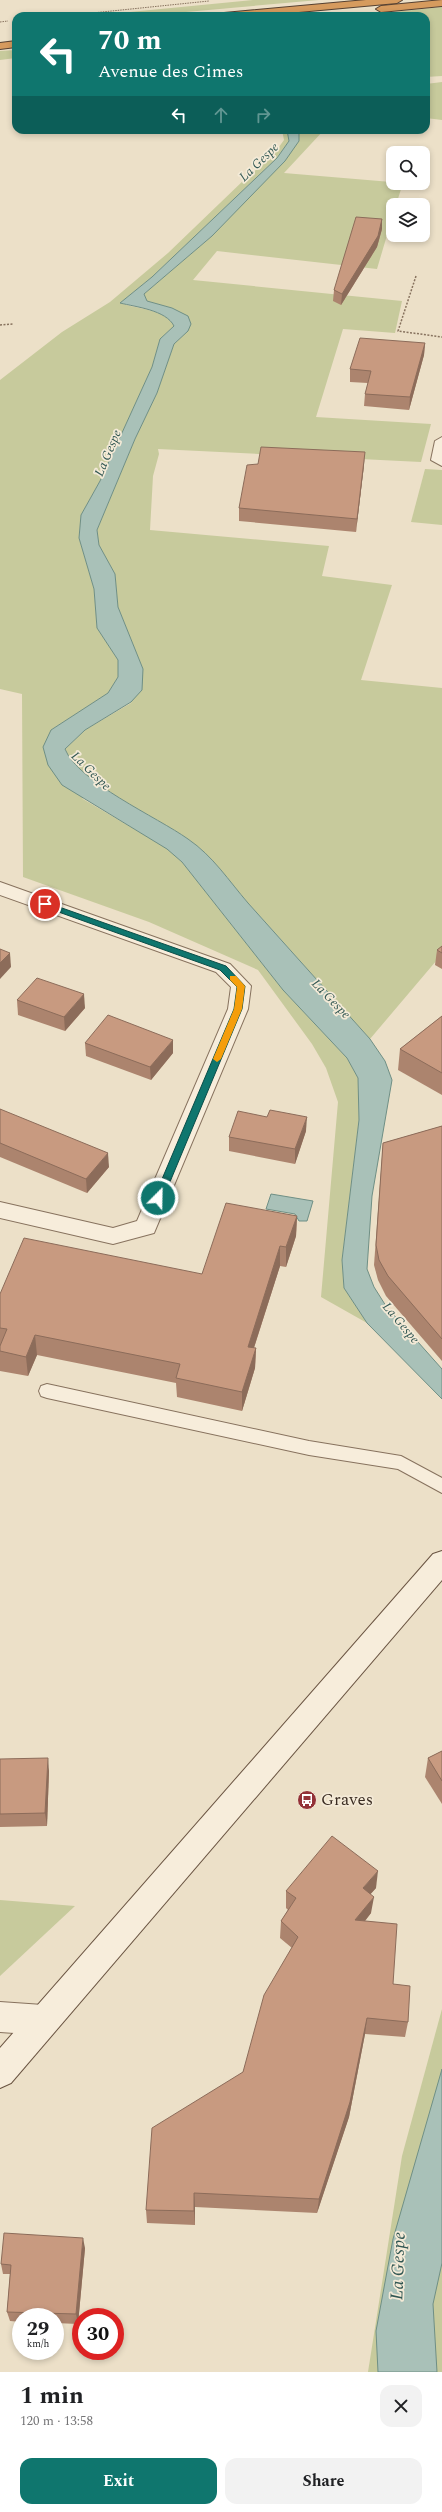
<!DOCTYPE html>
<meta charset="utf-8">
<style>
body{margin:0;font-family:Spectral,serif;background:#f2f2f2;color:#202124;height:100vh;display:flex;flex-direction:column;font-size:15px;white-space:nowrap}
*{box-sizing:border-box;margin:0}
p{font-size:13px;color:#757577}
.icon{flex:none;width:22px;height:22px;fill:none;stroke:currentColor;stroke-width:2;stroke-linecap:round;stroke-linejoin:round}
.map{position:relative;height:2372px;overflow:hidden}
.details{display:flex;flex-direction:column;background:#fff;flex:1}
.details>*{flex:none}
.banner{position:absolute;left:12px;top:12px;width:418px;height:122px;border-radius:12px;box-shadow:0 2px 6px #0003;background:#0f766e;color:#fff;overflow:hidden}
.buttons{position:absolute;left:386px;top:146px;display:grid;gap:8px}
.buttons a{display:grid;place-items:center;width:44px;height:44px;border-radius:8px;background:#fff;box-shadow:0 2px 6px #0003;font-size:20px}
.speed{position:absolute;left:12px;top:2308px;display:flex;gap:8px;font-size:20px;font-weight:700;text-align:center}
.speed>*{display:grid;place-content:center;width:52px;height:52px;border-radius:50%;background:#fff;box-shadow:0 2px 6px #0003;line-height:1}
.speed small{font-size:10px;font-weight:400}
.speed .limit{border:6px solid #d22;background:#fff;color:#111}
.pin{position:absolute;display:grid;place-items:center;width:34px;height:34px;color:#fff;margin:-17px;border:2px solid #fff;border-radius:50%;box-shadow:0 1px 4px #0007}
.me{position:absolute;width:44px;margin:-22px;rotate:23deg;stroke-linejoin:round;filter:drop-shadow(0 0 3px #0008)}
.turn{display:flex;align-items:center;gap:14px;height:84px;padding:0 20px;font-size:18px}
.turn .icon{width:52px;height:52px;stroke-width:2.5}
.turn b{display:block;font-size:28px;line-height:34px}
.lanes{display:flex;align-items:center;height:38px;padding:0 20px;background:#0003;justify-content:center;gap:20px;direction:ltr}
.lanes .off{opacity:.35}
.round{display:grid;place-items:center;flex:none;width:42px;height:42px;border-radius:12px;background:#f2f2f2}
.overview{display:flex;align-items:center;justify-content:space-between;height:68px;padding:0 20px}
h1{font-size:24px;font-weight:700;line-height:30px}
.action{display:flex;gap:8px;margin-top:auto;padding:8px 20px}
.action a{flex:1;height:46px;border-radius:12px;background:#0f766e;color:#fff;font-size:16px;font-weight:700;line-height:46px;text-align:center}
.action a+a{background:#f2f2f2;color:#202124}
.map>svg:first-child{display:block}
.green{fill:#c7ca9c}
.water{fill:#a9c1b8;stroke:#6f8f85}
.lines{fill:none;stroke-linecap:round;stroke-linejoin:round}
.stream{stroke:#6f8f85;stroke-width:5}
.service-casing{stroke:#87725e;stroke-width:2}
.minor-casing{stroke:#87725e;stroke-width:2}
.secondary-casing{stroke:#695341;stroke-width:2}
.motorway-casing{stroke:#564132;stroke-width:2}
.path-far1{stroke:#87725e;stroke-width:1;stroke-dasharray:1.5 1;stroke-linecap:butt}
.path{stroke:#87725e;stroke-width:1.5;stroke-dasharray:2 1.5;stroke-linecap:butt}
.service{fill:#f7eddb;fill-rule:evenodd}
.minor{fill:#f7eddb;fill-rule:evenodd}
.secondary{fill:#f7eddb;fill-rule:evenodd}
.motorway{fill:#d69b5e;fill-rule:evenodd}
.wall{fill:#ac846e}
.shaded-wall{fill:#8c6c5a}
.building{fill:#c89a80;stroke:#8c6c5a}
.route{fill:#0f766e;stroke:#0a4d48}
.slow{fill:#f59e0b}
.labels{text-anchor:middle;dominant-baseline:central;stroke-width:3.5;stroke-linejoin:round;paint-order:stroke}
.far-water-label{font-size:13px;font-style:italic;fill:#315753;stroke:#f4ead7}
.near-poi-label{font-size:17px;fill:#392b21;stroke:#f4ead7;text-anchor:start}
.near-water-label{font-size:18px;font-style:italic;fill:#315753;stroke:#f4ead7}
</style>
<div class="map">
<svg width="442" height="2372" viewBox="0 0 442 2372">
<rect width="100%" height="100%" fill="#ece0c8"/>
<g class="green">
<polygon points="253,0 319,0 141,16 89,16"/>
<polygon points="442,7 442,76 426,77 426,16 353,16"/>
<polygon points="16,50 16,58 0,60 0,51"/>
<polygon points="442,82 442,120 426,118 426,84"/>
<path d="M282 130H287L289 141 277 158 152 277 120 303C136 309 166 309 174 326L160 339 152 367 100 481 81 515 79 538 94 589 97 628 118 660V677L108 693 51 730 83 799 168 849 182 862 283 990 347 1058 358 1078 359 1120 342 1260 344 1288 367 1323 321 1297 338 1102 326 1068 312 1044 258 970 149 922 23 877 22 694 0 689V380L62 332 110 302 168 253 246 178 271 158 284 140Z"/>
<path d="M299 130H324L284 173 403 183 396 205H393V215L377 269 217 251 193 280 402 301 395 333 343 329 316 417 431 424 421 462 158 449 159 454 153 476 150 530 329 546 322 576 392 585 361 680 442 688V954L370 1039C329 994 289 948 248 903 229 881 213 856 188 839 157 817 78 782 65 749L85 730 131 703 143 669 118 607 115 574 99 545 97 530 135 439 157 393 174 344 188 331 172 308 147 301 144 294 212 236 299 141Z"/>
<polygon points="425,469 442,470 442,525 411,522"/>
<polygon points="0,1900 75,1906 0,1976"/>
<polygon points="442,2009 442,2372 368,2372 402,2156"/>
</g>
<g class="water">
<path d="M287 130H299V141L285 161 212 236 144 294 147 301 172 308 188 316 191 324 188 331 174 344 157 393 135 439 97 530 99 545 115 574 118 607 143 669 142 690 131 702 85 730 65 749C78 782 157 817 188 839 213 856 229 881 248 903 289 948 329 994 370 1039L385 1061 392 1080 372 1196 367 1269 374 1287 386 1306 442 1369V1399L367 1323 344 1288 342 1260 359 1120 358 1078 347 1058 283 990 182 862 167 849 62 785 48 765 43 747 51 730 108 693 118 677V660L97 628 94 589 79 538 81 515 100 481 152 367 160 339 174 326C166 310 136 307 120 303L152 277 277 158 289 141Z"/>
<polygon points="271,1194 313,1201 307,1221 299,1221 295,1214 266,1209"/>
<polygon points="442,2069 442,2263 433,2304 437,2372 378,2372 376,2331 393,2239"/>
</g>
<g class="lines">
<polyline class="stream" points="426,27 427,25"/>
<defs>
<polygon id="service" points="47,1384 309,1441 401,1456 442,1478 442,1493 398,1469 309,1455 47,1398 41,1396 39,1391 41,1386"/>
<g id="minor">
<polygon points="442,437 442,466 431,460 435,441"/>
<polygon points="0,882 230,964 251,986 248,1009 154,1233 113,1244 0,1218 0,1202 113,1228 137,1221 228,1009 231,987 216,972 0,895"/>
<polygon points="0,2002 43,2005 54,2009 58,2020 54,2031 43,2035 0,2032"/>
</g>
<polygon id="secondary" points="442,1551 442,1580 11,2083 0,2088 0,2048 433,1554"/>
<g id="motorway">
<polygon points="366,0 402,0 397,3 255,16 219,16 224,13"/>
<polygon points="442,0 442,6 381,12 376,9 381,6"/>
<polygon points="16,41 16,47 0,49 0,43"/>
</g>
</defs>
<use href="#service" class="service-casing"/>
<use href="#minor" class="minor-casing"/>
<use href="#secondary" class="secondary-casing"/>
<use href="#motorway" class="motorway-casing"/>
<g class="path-far1">
<polyline points="63,16 209,1"/>
<polyline points="0,22 8,21"/>
</g>
<g class="path">
<polyline points="416,276 398,331 442,337"/>
<polyline points="0,325 13,324"/>
</g>
<use href="#service" class="service"/>
<use href="#minor" class="minor"/>
<use href="#secondary" class="secondary"/>
<use href="#motorway" class="motorway"/>
</g>
<g class="wall">
<polygon points="382,229 377,247 341,305 333,301 334,290"/>
<polygon points="425,343 424,355 409,410 364,406 365,394 368,383 350,382 350,369"/>
<polygon points="258,464 364,465 356,532 239,521 239,508"/>
<polygon points="442,946 442,969 435,965 437,950"/>
<polygon points="17,1000 85,1008 65,1031 18,1015"/>
<polygon points="442,1016 442,1095 398,1070 400,1049"/>
<polygon points="85,1043 173,1053 151,1080 86,1056"/>
<polygon points="0,1109 109,1167 87,1193 0,1157"/>
<polygon points="442,1126 442,1361 386,1296 378,1280 374,1265 383,1143"/>
<polygon points="306,1131 295,1164 229,1151 229,1137"/>
<polygon points="297,1216 296,1236 286,1267 280,1266 254,1348 256,1348 255,1368 242,1411 177,1397 176,1383 37,1355 28,1376 0,1371 0,1294 202,1274"/>
<polygon points="442,1751 442,1804 425,1777 428,1758"/>
<polygon points="0,1759 49,1771 47,1826 0,1827"/>
<polygon points="376,1888 370,1894 371,1913 365,1921 393,1984 408,2022 405,2037 365,2034 349,2117 317,2213 195,2207 195,2225 147,2223 146,2210 243,2072 292,1948 280,1938 281,1921 288,1910 286,1908 286,1891"/>
<polygon points="85,2248 78,2324 55,2323 55,2317 21,2317 21,2322 10,2321 7,2312 10,2274 3,2274 1,2264"/>
</g>
<g class="shaded-wall">
<polygon points="382,219 382,229 377,247 341,305 342,294"/>
<polygon points="425,343 424,355 409,410 410,397"/>
<polygon points="365,452 364,465 356,532 357,519"/>
<polygon points="10,953 11,967 0,979 0,963"/>
<polygon points="84,994 85,1008 65,1031 64,1017"/>
<polygon points="173,1040 173,1053 151,1080 150,1067"/>
<polygon points="307,1117 306,1131 295,1164 295,1149"/>
<polygon points="108,1153 109,1167 87,1193 86,1179"/>
<polygon points="297,1216 296,1236 286,1267 286,1247"/>
<polygon points="280,1246 280,1266 248,1366 248,1347"/>
<polygon points="35,1335 37,1355 28,1376 26,1357"/>
<polygon points="256,1348 255,1368 242,1411 242,1392"/>
<polygon points="48,1758 49,1771 47,1826 45,1813"/>
<polygon points="378,1871 376,1888 361,1905 363,1888"/>
<polygon points="374,1897 371,1913 353,1936 355,1920"/>
<polygon points="367,2018 365,2034 349,2117 317,2213 319,2199"/>
<polygon points="194,2193 195,2207 195,2225 194,2211"/>
<polygon points="83,2238 85,2248 78,2324 76,2314"/>
</g>
<g class="building">
<polygon points="356,217 382,219 378,236 342,294 334,290"/>
<polygon points="360,338 425,343 410,397 365,394 371,371 350,369"/>
<polygon points="261,447 365,452 357,519 239,508 247,465 258,464"/>
<polygon points="442,946 442,953 437,950"/>
<polygon points="0,949 10,953 0,963"/>
<polygon points="37,978 84,994 64,1017 17,1000"/>
<polygon points="108,1015 173,1040 150,1067 85,1043"/>
<polygon points="442,1016 442,1073 400,1049"/>
<polygon points="0,1109 108,1153 86,1179 0,1143"/>
<polygon points="270,1110 307,1117 295,1149 229,1137 238,1111 267,1117"/>
<polygon points="442,1126 442,1339 388,1276 379,1260 376,1245 383,1143"/>
<polygon points="226,1203 297,1216 286,1247 280,1246 248,1347 256,1348 242,1392 176,1378 180,1364 35,1335 26,1357 0,1351 0,1346 7,1329 0,1328 0,1294 24,1238 202,1274"/>
<polygon points="442,1751 442,1781 428,1758"/>
<polygon points="48,1758 45,1813 0,1814 0,1759"/>
<polygon points="332,1836 378,1871 363,1888 374,1897 355,1920 397,1924 393,1984 410,1986 408,2022 367,2018 350,2102 319,2199 194,2193 194,2211 146,2210 152,2128 243,2072 264,1995 298,1937 281,1921 296,1898 286,1891"/>
<polygon points="4,2233 83,2238 76,2314 7,2312 11,2265 1,2264"/>
</g>
<polygon class="route" points="45,902 226,966 245,986 242,1009 162,1201 158,1202 154,1198 234,1009 237,987 220,970 42,906 41,904"/>
<polygon class="slow" points="230,976 236,976 245,986 242,1009 221,1059 217,1062 213,1059 234,1009 237,987 230,980"/>
<defs>
<symbol id="bus-disc" viewBox="-11 -11 22 22"><circle r="9.5" fill="#933137" stroke="#f4ead7"/><path d="M-5-6H5V4H4V6H2V4H-2V6H-4V4H-5ZM-3.5-4V0h7V-4ZM-3.5 1.2v1.5H-2V1.2ZM2 1.2v1.5H3.5V1.2Z" fill="#fff"/></symbol>
</defs>
<g fill-rule="evenodd">
<use href="#bus-disc" x="296" y="1789" width="22" height="22"/>
</g>
<g class="labels">
<g class="far-water-label">
<text transform="translate(259 162) rotate(-44)">La Gespe</text>
<text transform="translate(108 453) rotate(-67)">La Gespe</text>
<text transform="translate(91 771) rotate(44)">La Gespe</text>
<text transform="translate(331 999) rotate(46)">La Gespe</text>
<text transform="translate(401 1323) rotate(50)">La Gespe</text>
</g>
<g class="near-poi-label">
<text x="321" y="1800">Graves</text>
</g>
<g class="near-water-label">
<text transform="translate(398 2266) rotate(-88)">La Gespe</text>
</g>
</g>
</svg>
<div class="buttons">
<a><svg class="icon" aria-label="search" viewBox="0 0 24 24"><circle cx="10" cy="10" r="6"/><path d="M15 15l6 6"/></svg></a>
<a><svg class="icon" aria-label="layers" viewBox="0 0 24 24"><path d="M12 4l9 5-9 5-9-5zM3 14l9 5 9-5"/></svg></a>
</div>
<div class="speed"><div>29<small>km/h</small></div><div class="limit">30</div></div>
<div class="pin" style="left:45px;top:904px;background:#d93025"><svg class="icon" aria-label="arrive" viewBox="0 0 24 24"><path d="M6 21V4h12l-3 4 3 4H6"/></svg></div>
<svg class="me" style="left:158px;top:1198px" viewBox="-20 -20 40 40"><circle r="17" fill="#0f766e" stroke="#fff" stroke-width="3"/><path d="M0-11L8 9 0 5-8 9z" fill="#fff"/></svg>
<div class="banner">
<div class="turn"><svg class="icon" aria-label="left" viewBox="0 0 24 24"><path d="M17 20v-9H6M10 6l-5 5 5 5"/></svg><div><b>70 m</b>Avenue des Cimes</div></div>
<div class="lanes"><svg class="icon" aria-label="left" viewBox="0 0 24 24"><path d="M17 20v-9H6M10 6l-5 5 5 5"/></svg><svg class="icon off" aria-label="ahead" viewBox="0 0 24 24"><path d="M12 20V5M6 11l6-6 6 6"/></svg><svg class="icon off" aria-label="right" viewBox="0 0 24 24"><path d="M7 20v-9h11M14 6l5 5-5 5"/></svg></div>
</div>
</div>
<section class="details">
<div class="overview"><div><h1>1 min</h1><p>120 m · 13:58</p></div><a class="round"><svg class="icon" aria-label="close" viewBox="0 0 24 24"><path d="M6 6l12 12M18 6L6 18"/></svg></a></div>
<div class="action"><a>Exit</a><a>Share</a></div>
</section>
